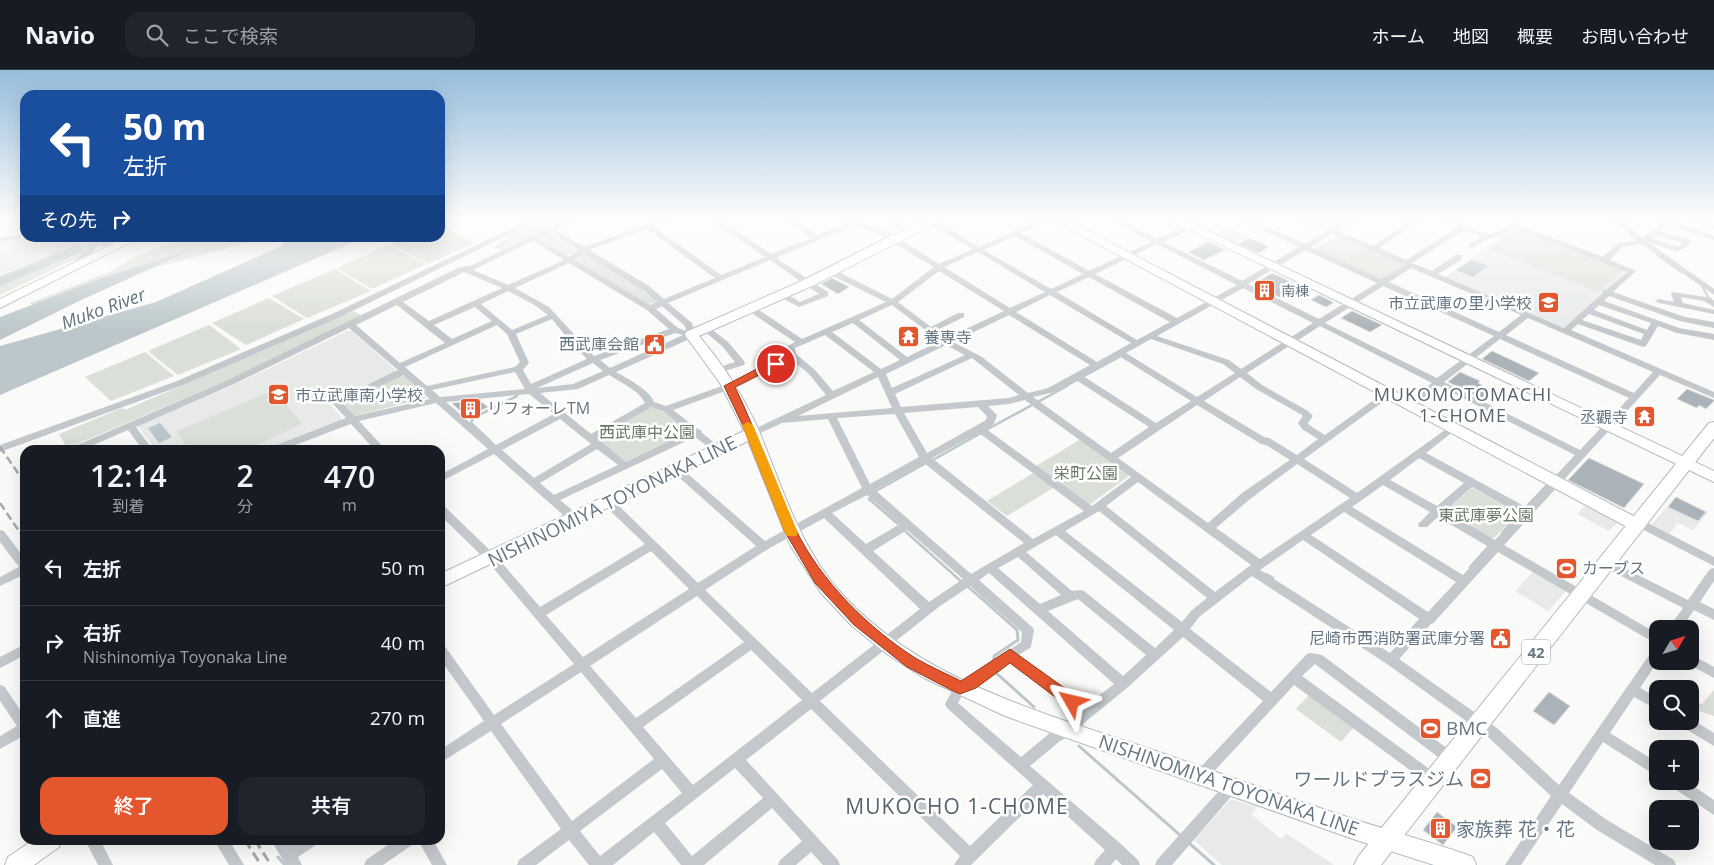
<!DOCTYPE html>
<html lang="ja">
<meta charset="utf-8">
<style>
body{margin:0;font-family:"Open Sans","Noto Sans JP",sans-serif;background:#20242c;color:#f1f3f6;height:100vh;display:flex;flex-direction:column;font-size:19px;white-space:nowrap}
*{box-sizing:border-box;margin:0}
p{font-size:16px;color:#9ea1a6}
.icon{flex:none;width:28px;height:28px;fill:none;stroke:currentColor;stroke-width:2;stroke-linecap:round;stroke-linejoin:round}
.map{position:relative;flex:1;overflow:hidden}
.drawer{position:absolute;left:20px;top:375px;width:425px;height:400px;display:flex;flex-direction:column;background:#171b24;border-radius:15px;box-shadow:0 5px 20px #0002}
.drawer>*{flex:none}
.banner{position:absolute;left:20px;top:20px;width:425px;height:152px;border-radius:15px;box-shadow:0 5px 20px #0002;background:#1a4fa0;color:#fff;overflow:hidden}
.needle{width:32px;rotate:52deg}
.fabs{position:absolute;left:1649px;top:550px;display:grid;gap:10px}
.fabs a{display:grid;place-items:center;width:50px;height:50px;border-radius:10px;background:#171b24;box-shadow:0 5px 20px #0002;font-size:25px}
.pin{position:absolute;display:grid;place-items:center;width:42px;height:42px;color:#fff;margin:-21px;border:2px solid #fff;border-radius:50%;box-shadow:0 1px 5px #0007}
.me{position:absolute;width:55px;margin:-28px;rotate:307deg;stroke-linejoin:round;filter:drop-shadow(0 0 4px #0008)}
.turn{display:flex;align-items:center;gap:18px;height:105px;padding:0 20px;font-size:22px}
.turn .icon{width:65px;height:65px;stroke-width:2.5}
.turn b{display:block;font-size:35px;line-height:42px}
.then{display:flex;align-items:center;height:48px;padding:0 20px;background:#0003;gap:10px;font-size:19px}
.eta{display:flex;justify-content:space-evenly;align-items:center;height:85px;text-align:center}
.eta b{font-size:30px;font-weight:600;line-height:35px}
.primary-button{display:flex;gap:10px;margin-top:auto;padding:10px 20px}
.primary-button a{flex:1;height:58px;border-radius:15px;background:#e4572e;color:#fff;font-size:20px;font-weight:600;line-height:58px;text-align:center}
.primary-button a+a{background:#20242c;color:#f1f3f6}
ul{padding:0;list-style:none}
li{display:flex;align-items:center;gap:15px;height:75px;padding:0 20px;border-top:1px solid #363941}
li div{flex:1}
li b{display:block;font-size:19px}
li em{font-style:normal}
header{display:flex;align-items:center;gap:30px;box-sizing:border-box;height:70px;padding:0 25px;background:#171b24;border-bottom:1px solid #363941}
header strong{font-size:24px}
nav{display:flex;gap:28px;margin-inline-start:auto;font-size:18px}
.search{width:350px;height:45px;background:#20242c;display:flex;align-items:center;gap:12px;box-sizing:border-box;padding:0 18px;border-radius:15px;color:#9ea1a6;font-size:19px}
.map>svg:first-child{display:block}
.built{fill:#e8e9e9}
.green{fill:#dadfd7}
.water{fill:#bbc7cb}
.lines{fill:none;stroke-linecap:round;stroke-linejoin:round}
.stream-far2{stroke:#bbc7cb;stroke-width:2}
.stream-far1{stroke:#bbc7cb;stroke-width:2.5}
.stream{stroke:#bbc7cb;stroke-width:3}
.river{fill:#bbc7cb;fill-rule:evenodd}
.building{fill:#aab3b9;stroke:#dcdcda}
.secondary-casing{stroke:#b3babf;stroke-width:2}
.primary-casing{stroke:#b5babe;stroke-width:2}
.street{fill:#c3c8cc;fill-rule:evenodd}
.secondary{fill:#fff;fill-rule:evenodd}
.primary{fill:#fff;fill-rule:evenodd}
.rail-far1{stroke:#a2aab0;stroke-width:2.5;stroke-dasharray:8 4;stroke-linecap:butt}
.rail{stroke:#a2aab0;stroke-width:3;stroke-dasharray:10 5;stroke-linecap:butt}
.route{fill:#e4572e;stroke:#94391e}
.slow{fill:#f59e0b}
.labels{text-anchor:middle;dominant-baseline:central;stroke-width:5;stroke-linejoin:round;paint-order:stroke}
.far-poi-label{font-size:14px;fill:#657683;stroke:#fff;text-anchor:start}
.shield{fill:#fff;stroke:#939fa8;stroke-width:1}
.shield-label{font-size:15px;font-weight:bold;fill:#657683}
.poi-label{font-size:16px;fill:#657683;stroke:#fff;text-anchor:end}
.park-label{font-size:16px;fill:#687a64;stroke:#fff}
.water-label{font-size:18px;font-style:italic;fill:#60757c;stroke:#fff}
.neighbourhood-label{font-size:18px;letter-spacing:1px;fill:#57646e;stroke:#fff}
.near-street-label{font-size:19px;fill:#657683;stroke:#fff}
.near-poi-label{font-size:19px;fill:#657683;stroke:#fff;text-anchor:start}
.near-neighbourhood-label{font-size:21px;letter-spacing:1px;fill:#57646e;stroke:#fff}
</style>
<header>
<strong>Navio</strong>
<div class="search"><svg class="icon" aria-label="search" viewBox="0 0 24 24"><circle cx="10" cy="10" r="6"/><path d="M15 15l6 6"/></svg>ここで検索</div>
<nav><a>ホーム</a><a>地図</a><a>概要</a><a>お問い合わせ</a></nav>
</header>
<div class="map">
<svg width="1714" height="795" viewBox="0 0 1714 795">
<rect width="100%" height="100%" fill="#fafaf8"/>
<g class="built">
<polygon points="1291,149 1346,149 1325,161"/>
<polygon points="1514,158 1519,159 1628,201 1565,258 1444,208"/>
<polygon points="25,167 59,168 50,190 0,210 0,171"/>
<polygon points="347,261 352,261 396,300 395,303 329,333 342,347 340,352 264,380 156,380 138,357 139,354 232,316"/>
<polygon points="1676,427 1708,442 1693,460 1678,453 1668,465 1650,456"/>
<polygon points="1588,433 1620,450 1609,461 1577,444"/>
<polygon points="1533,502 1566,521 1548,541 1515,521"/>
<polygon points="1231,729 1257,737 1252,745 1281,769 1287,764 1334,795 1222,795 1194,770"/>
</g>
<g class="green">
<polygon points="543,149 563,149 502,180 494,177 514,163"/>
<polygon points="440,155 475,173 428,194 390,174 405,168 440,168"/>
<polygon points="1227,157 1248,167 1233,174 1212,164"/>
<polygon points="1515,159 1623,200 1598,222 1489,179"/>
<polygon points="548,164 553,165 577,180 576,182 566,185 540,170"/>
<polygon points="1336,167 1343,167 1405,195 1383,209 1317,180 1316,178"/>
<polygon points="59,168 97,168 81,186 0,225 0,214 81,177 50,190"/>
<polygon points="183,168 265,168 149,199 190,181 32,235 30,233 112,201 133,188"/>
<polygon points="388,175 426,194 372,219 337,198"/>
<polygon points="582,185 587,185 637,216 657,232 648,234 576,191"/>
<polygon points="335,199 371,221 307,248 272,226"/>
<polygon points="269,228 304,249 246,275 212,253"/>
<polygon points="354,241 362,246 226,311 67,378 59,364 122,338 125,340"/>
<polygon points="209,255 241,279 178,305 148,281"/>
<polygon points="145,282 174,306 111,331 85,307"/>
<polygon points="401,305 405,306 426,328 354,346 340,334"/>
<polygon points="274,320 302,354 245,380 188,380 177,361"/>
<path d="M648 337C662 337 680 353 691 362L626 392 596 369Z"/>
<polygon points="1081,369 1129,406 1089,435 1036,396"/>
<polygon points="1035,402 1055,417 1007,446 987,431"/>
<polygon points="1472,418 1519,443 1494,468 1489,468 1445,441"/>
<polygon points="1714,620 1714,646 1690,638 1690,633 1702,634"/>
<polygon points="1309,625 1353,658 1341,672 1296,639"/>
</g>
<g class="water">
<polygon points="285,168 363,168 0,325 0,276 156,232 282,176"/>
<polygon points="196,178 77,232 0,270 0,247 105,207"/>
<polygon points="1472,190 1488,196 1473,207 1456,200"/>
<polygon points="160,353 172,367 159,373 148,358"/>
</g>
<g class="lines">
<g class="stream-far2">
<polyline points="1657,185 1681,202"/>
<polyline points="807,208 886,168"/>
<polyline points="1702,216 1708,227 1714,232"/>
<polyline points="1064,317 1121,286"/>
</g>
<g class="stream-far1">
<polyline points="986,360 1067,316"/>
<polyline points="491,372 471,353 473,348 517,326"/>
<polyline points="931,391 981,363"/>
<polyline points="876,421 926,393"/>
<polyline points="871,428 869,429 898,454"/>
<polyline points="1527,436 1546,416"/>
<polyline points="906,462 963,513"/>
<polyline points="1502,463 1519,444"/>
<polyline points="1470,497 1488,477"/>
<polyline points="1266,504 1273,508"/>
<polyline points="967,516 981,528"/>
</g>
<g class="stream">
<polyline points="980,527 1017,560 1018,570 994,586 994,593"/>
<polyline points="1406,566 1420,550"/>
<polyline points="994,601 1034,637"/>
<polyline points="1079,676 1181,766"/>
<polyline points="1189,773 1214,795"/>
<polyline points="278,787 285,795"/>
</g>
<polygon class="river" points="77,175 81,176 83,179 81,182 0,216 0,207"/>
</g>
<g class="building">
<polygon points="1249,168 1261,173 1269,177 1258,183 1238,174"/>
<polygon points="1209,172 1225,180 1204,190 1188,182"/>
<polygon points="1270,204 1274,204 1302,217 1281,228 1254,215"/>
<polygon points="832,208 849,217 838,224 821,214"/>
<polygon points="1319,225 1333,232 1333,233 1326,237 1311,230"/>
<polygon points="1352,241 1382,255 1370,262 1341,248"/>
<polygon points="1492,281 1539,303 1529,311 1482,289"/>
<polygon points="1460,302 1480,311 1478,313 1495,322 1484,330 1448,312"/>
<polygon points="1687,319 1714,330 1714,331 1706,339 1699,335 1697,338 1677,329"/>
<polygon points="480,331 488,337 471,345 465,339 460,341 452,333"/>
<polygon points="1589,388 1644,414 1624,438 1568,410"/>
<polygon points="1676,427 1706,442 1698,451 1668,437"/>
<polygon points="1549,622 1570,636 1554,655 1533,641"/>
<polygon points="1437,742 1457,757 1443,775 1423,760"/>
</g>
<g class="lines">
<defs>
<g id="secondary">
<path d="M929 149H944L814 215 699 266C722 293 740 321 755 352 779 406 794 464 831 511 909 608 1040 642 1153 680 1219 703 1286 727 1353 749 1390 761 1428 771 1465 784L1473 787 1476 795H1434L1356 770 1005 646 924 608 887 584 852 556 821 523 790 475 748 371 440 518V504L744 361 720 313 685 265 686 262 806 209 889 167Z"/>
<polygon points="1051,149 1065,149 1641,450 1643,454 1641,458 1629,458"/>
<polygon points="1167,149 1182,149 1714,401 1714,412"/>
<polygon points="125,168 139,168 0,238 0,229"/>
<polygon points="33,770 62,770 59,777 34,795 5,795 8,787"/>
</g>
<polygon id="primary" points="1714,352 1714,368 1381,795 1354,795 1358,787 1709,353"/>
</defs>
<use href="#secondary" class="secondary-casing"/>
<use href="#primary" class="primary-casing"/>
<g class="street">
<polygon points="531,149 541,149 338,248 183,315 0,382 0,375 177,311 332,244"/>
<path d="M566 149H576L556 160 584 177 661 149H672L654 157 721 205 765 187 710 149H719L771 184 811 168 784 149H793L817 165 848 152 845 149H854L868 156 890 163 939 194 973 179 929 154V150H935L979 177 1041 149H1051L1021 163 1089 201 1151 172 1109 149H1119L1157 169 1188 155H1191V159L1163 172 1242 211 1299 177 1240 149H1250L1305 174 1346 149H1355L1338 161 1373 176 1414 149H1423L1379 178 1406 190 1458 157 1442 149C1459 149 1479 165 1492 164 1500 163 1506 156 1513 153L1603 187 1617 173 1636 171 1612 149H1620L1643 168 1662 152 1656 149H1673L1672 151 1714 166V170L1668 154 1660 161 1690 170V174L1678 182 1648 172 1714 219V225L1641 174 1622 177 1610 190 1636 201 1613 222 1685 247 1714 252V258L1680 251 1609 226 1604 231 1679 258 1714 264V270L1677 263 1658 256 1646 276 1643 277 1578 254 1571 260 1714 322V328L1660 305 1504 475 1658 564V575L1498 482 1436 550 1434 553 1431 554 1399 589 1497 658 1559 715 1654 578 1658 577V591L1640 618 1658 628V640L1634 627 1610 663 1658 693V707L1603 672 1569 723 1607 750 1674 790 1676 795H1655L1597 760 1562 734 1521 795H1505L1551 726 1487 666 1387 594 1252 506 1199 547 1190 559 1271 622 1307 584 1311 583 1322 585 1456 685 1458 689 1456 693 1451 695 1446 693 1315 594 1302 606 1439 706 1441 710 1439 714 1434 716 1429 714 1294 615 1206 710 1201 712 1196 710 1194 706 1196 702 1263 631 1183 567 1127 618 1084 653 1076 665 1069 666 1060 671 1030 696 1121 774 1138 790 1140 795H1122L1116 789 1111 795H1094L1096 790 1105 780 1043 724 971 795H954L960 786 811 639 746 690 838 790 840 795H823L811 782 796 795H778L780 790 802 771 772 738 704 795H681L654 762 613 795H589L569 770 536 795H517L519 790 561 759 491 661 440 693V680L484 651 440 589V574L444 575 494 645 574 594 488 492 440 445V435L444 436 496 486 540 537 645 474 604 435 603 432 608 428 612 429 698 513 756 476 673 402 672 400 673 398H681L765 471 862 418 828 349 782 353 754 366H748L746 364 748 362 826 325 809 304 791 289 742 315 673 340 698 359 701 360 702 363 721 378 723 380 721 382H715L695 367 560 430 578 445 579 448 578 451H570L494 384 440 412V405L488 379 436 333 359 351 386 380H375L351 354 282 380H267L269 378 346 348 334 335 332 333 334 331 398 300 349 258 234 314 136 357 153 380H143L128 360 82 380H68L70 378 228 310 460 197 470 196ZM854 155 884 167 934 197 892 229 833 199H827V203L886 232 802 269 753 236H747V240L795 272 786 277 787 284 736 311 666 336 654 332C651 321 627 308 616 302L694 267 695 265 692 253 668 233 770 190 819 224 800 232 784 222H778V226L799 237 828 226V222L776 188ZM1514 158 1627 202 1606 220H1603V223L1564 258 1438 204 1462 189V185H1456L1432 201 1412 193 1464 160 1481 167 1469 174 1468 176 1472 178 1489 168 1501 165ZM647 159 715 208 664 229 649 216 589 180ZM551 163 579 180 569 187 539 169ZM1332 164 1405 195 1382 209 1311 177ZM1656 165 1682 173 1677 177 1652 168ZM1015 166 1083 204 1051 219 984 180ZM533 171 564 190 508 215 473 200ZM1157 174 1237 215 1177 248 1095 204ZM1305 180 1377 213 1319 249 1248 214ZM978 182 1045 222 1010 238 944 197ZM584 184 643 220 657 232 650 235 575 190ZM569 193 647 240 669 259 594 286 549 237 515 218ZM1411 198 1521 245 1499 262 1389 212ZM939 201 1004 241 947 268 937 260 964 247V243H958L931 257 898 232ZM464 202 502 218 429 251 403 232ZM1089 207 1170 252 1137 270 1057 222ZM1383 216 1494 266 1437 308 1325 253ZM1243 218 1313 253 1241 299 1229 290 1157 266ZM508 221 533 234 548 245 512 260 481 234ZM1050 225 1131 273 1097 292 1016 242ZM397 235 445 273 400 293 356 255ZM892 235 940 271 907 287 859 250ZM1599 235 1651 253 1647 260 1594 240ZM662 236 685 256 686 261 678 258 656 239ZM475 237 492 251 452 269 434 255ZM1589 244 1644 264 1641 270 1582 250ZM1009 245 1090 295 1048 318 1028 323 982 287 953 272ZM1528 248 1653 302 1634 323 1506 265ZM552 249 573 275 587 289 531 314 523 300 529 293 516 264ZM853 253 900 290 881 299 832 262ZM497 255 507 264 520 292 515 297 427 316 405 297ZM1320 256 1432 313 1405 333 1403 335 1405 337H1411L1439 316 1575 385 1526 437 1426 383 1455 360 1457 358 1455 356 1452 355 1357 423 1304 389 1391 326 1393 324 1391 322H1385L1325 365 1309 355 1308 353 1313 346 1308 341 1262 315 1247 303ZM675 263 683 265 610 298 600 290ZM825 265 874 302 833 321 815 300 796 284 795 278ZM1151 269 1223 294 1235 303 1197 327 1126 283ZM1500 269 1629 328 1580 380 1444 312ZM946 275 965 285 892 318 886 304ZM1119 286 1191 331 1156 353 1083 306ZM972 288 1019 325 1009 328 901 337 895 324ZM593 293 603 301 573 314 537 318ZM515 302 525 319 440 327 432 320ZM403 305 430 329 355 346 343 334ZM609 305C620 312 640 321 645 333L591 364 540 323 578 319ZM878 307 892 338 798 346ZM1240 307 1256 319 1302 345 1303 346 1298 353 1302 359 1318 369 1297 385 1269 368 1264 367 1204 331ZM1076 310 1149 357 1111 383 1033 327 1054 322ZM529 324 554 344 496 375 446 332ZM1025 330 1034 337 1131 407 1092 436 986 359 994 354 997 345 988 336 1009 334ZM1197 335 1261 374 1266 375 1290 390 1242 423 1208 453 1118 388ZM651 337 663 341 689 362 626 392 597 368ZM978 337 987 346 986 350 927 383 904 343ZM895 344 919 387 870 414 837 348ZM560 349 591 374 534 408 502 380ZM979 363 1084 441 1033 469 932 388ZM597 379 618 395 554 425 540 413ZM1419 388 1464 413 1437 436 1390 410ZM924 393 1024 473 971 504 875 420ZM1297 394 1350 428 1260 489 1216 458 1250 429ZM1138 412 1251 495 1215 522 1106 436ZM1383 415 1430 442 1418 454 1419 457H1427L1438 447 1489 477 1463 505 1352 437ZM1472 417 1520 444 1495 470 1445 441ZM867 425 900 454 866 474 832 443ZM1099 441 1207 528 1191 541 1182 552 1065 461ZM1344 442 1456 512 1428 542 1311 465ZM824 448 920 539 812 623 705 520 768 479ZM907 460 963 509 929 532 873 481ZM1056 465 1174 560 1155 578 1084 521 1080 520 1072 521 1026 482ZM1303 470 1421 550 1390 583 1260 500ZM651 481 689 519 583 587 546 545ZM1018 487 1061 525 1040 534 998 498ZM989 503 1114 614 1087 635 1019 585 1031 577 1034 560 1032 557 979 510ZM970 516 1022 562 1021 572 967 610 956 614 945 634 947 638 1033 715 970 776 820 631 940 536ZM697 526 744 572 636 648 590 596ZM1078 529 1146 585 1123 606 1048 541ZM751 580 802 630 693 715 643 657ZM1010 592 1077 643 1068 654 1050 663 1021 687 958 633 964 622 975 618ZM581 602 654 689 572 751 501 654ZM735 698 763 728 692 786 665 753ZM662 699 682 723 600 786 580 761Z"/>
<polygon points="886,149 895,149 913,161 906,163"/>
<polygon points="1688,149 1699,149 1714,155 1714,159"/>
<polygon points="25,163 25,167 0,172 0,168"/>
<polygon points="97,168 104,168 101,172 118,168 128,168 112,175 97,177 78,198 72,198 72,194"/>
<polygon points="1672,222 1706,227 1714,231 1714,237 1704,231 1681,227 1683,233 1714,240 1714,244 1659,233 1655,231 1659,229 1674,232 1671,224"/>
<polygon points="706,255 728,272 744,291 745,293 744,295 719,303 716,302 715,300 716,298 735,292 722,276 703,260 702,258"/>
<polygon points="1638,448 1714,487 1714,496 1634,455 1633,452 1634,449"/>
<polygon points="0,460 4,461 25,489 25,504 0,516 0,507 19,497 0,472"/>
<polygon points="1606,489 1688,530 1710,499 1714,498 1714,511 1700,532 1714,539 1714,550 1694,540 1681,559 1668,559 1683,538 1602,496 1600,493 1602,490"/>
<polygon points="25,574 25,585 0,598 0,587"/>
<polygon points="1690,584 1714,597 1714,608 1686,593 1685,591 1690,591"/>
<polygon points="0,615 4,616 25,647 25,665 0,679 0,666 17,656 0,631"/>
<polygon points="1690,648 1714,663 1714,676 1679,655 1678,651 1690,651"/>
<polygon points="1231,711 1236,713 1238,717 1236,721 1172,795 1155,795 1157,790 1226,713"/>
<polygon points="1667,711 1686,711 1714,730 1714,745 1669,715"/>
<polygon points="85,770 100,770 113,795 98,795"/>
<polygon points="214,770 229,770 244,795 229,795"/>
<polygon points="271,770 286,770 290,775 298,770 318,770 316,775 298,787 302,795 286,795"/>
<polygon points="395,770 414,770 412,775 383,795 364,795 366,790"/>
<polygon points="418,770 433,770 447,795 432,795"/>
</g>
<use href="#secondary" class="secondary"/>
<use href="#primary" class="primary"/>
<g class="rail-far1">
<polyline points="0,377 25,413"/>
<polyline points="0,433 25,470"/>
</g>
<g class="rail">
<polyline points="245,770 261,795"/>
<polyline points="255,770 271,795"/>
</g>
</g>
<linearGradient id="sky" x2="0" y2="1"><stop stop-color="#96bcdc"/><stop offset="0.57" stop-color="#fdfdfc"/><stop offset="1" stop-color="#fdfdfc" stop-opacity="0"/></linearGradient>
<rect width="1714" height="261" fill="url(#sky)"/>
<path class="route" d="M772 291 781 294 735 317C758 364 773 414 796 460 821 511 869 559 917 589 931 597 947 604 961 611L1010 579 1077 627 1079 632 1077 636 1072 638 1067 636 1010 593 976 618 960 624 955 622 907 597 854 555 815 513 785 462 742 354 724 316Z"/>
<polygon class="slow" points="748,352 753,355 798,463 796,466 787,466 785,463 742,355"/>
<defs>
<symbol id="building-square" viewBox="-11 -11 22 22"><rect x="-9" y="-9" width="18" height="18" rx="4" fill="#e4572e" stroke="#fff"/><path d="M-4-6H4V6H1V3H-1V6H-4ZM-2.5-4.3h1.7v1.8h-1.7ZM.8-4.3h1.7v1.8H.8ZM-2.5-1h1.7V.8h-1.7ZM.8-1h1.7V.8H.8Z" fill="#fff"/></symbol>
<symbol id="school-square" viewBox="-11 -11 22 22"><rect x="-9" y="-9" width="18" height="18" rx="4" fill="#e4572e" stroke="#fff"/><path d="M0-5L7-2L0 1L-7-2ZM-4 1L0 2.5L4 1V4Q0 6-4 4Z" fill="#fff"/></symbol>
<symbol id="temple-square" viewBox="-11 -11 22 22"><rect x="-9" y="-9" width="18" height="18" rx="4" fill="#e4572e" stroke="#fff"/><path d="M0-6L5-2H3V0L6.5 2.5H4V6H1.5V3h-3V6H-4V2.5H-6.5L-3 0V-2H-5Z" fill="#fff"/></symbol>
<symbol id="civic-square" viewBox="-11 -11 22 22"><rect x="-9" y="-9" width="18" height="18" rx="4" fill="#e4572e" stroke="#fff"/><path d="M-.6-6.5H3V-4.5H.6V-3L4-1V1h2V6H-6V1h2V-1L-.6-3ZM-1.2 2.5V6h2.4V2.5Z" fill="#fff"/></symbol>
<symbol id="stadium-square" viewBox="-11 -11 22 22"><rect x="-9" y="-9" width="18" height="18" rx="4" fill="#e4572e" stroke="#fff"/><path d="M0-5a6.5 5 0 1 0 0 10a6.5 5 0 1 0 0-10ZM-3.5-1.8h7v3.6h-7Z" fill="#fff"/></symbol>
</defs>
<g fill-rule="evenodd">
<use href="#building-square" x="1252" y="208" width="25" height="25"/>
<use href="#school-square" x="1536" y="220" width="25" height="25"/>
<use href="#temple-square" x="896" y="254" width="25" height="25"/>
<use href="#civic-square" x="642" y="262" width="25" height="25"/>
<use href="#school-square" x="266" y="312" width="25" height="25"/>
<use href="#building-square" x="458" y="326" width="25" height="25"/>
<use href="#temple-square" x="1632" y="334" width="25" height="25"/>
<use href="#stadium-square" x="1554" y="486" width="25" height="25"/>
<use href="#civic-square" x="1488" y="556" width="25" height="25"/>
<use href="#stadium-square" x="1418" y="646" width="25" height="25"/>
<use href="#stadium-square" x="1468" y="696" width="25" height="25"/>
<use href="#building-square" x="1428" y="746" width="25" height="25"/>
</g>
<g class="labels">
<g class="far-poi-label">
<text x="1281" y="220">南棟</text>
</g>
<rect class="shield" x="1522" y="569.5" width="28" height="25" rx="4"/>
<g class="shield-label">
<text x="1536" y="582">42</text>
</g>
<g class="poi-label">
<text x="1532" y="233">市立武庫の里小学校</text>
<text x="924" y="267" text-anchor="start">養専寺</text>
<text x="639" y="274">西武庫会館</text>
<text x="295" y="325" text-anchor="start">市立武庫南小学校</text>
<text x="487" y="338" text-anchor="start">リフォーレTM</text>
<text x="1628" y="347">丞觀寺</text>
<text x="1582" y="498" text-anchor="start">カーブス</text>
<text x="1485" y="568">尼崎市西消防署武庫分署</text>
</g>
<g class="park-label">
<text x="647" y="362">西武庫中公園</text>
<text x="1086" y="403">栄町公園</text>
<text x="1486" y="445">東武庫夢公園</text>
</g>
<g class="water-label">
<text transform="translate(103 238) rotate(-20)">Muko River</text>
</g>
<g class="neighbourhood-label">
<text x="1463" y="324">MUKOMOTOMACHI<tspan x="1463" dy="21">1-CHOME</tspan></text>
</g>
<g class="near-street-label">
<text transform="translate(612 431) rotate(-26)">NISHINOMIYA TOYONAKA LINE</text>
<text transform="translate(1229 715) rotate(19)">NISHINOMIYA TOYONAKA LINE</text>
</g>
<g class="near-poi-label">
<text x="1446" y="658">BMC</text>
<text x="1464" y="709" text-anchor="end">ワールドプラスジム</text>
<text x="1456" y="759">家族葬 花・花</text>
</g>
<g class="near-neighbourhood-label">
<text x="957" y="736">MUKOCHO 1-CHOME</text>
</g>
</g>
</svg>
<div class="fabs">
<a><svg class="needle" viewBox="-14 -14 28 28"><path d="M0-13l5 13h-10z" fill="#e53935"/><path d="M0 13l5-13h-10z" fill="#9ea1a6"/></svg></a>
<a><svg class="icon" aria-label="search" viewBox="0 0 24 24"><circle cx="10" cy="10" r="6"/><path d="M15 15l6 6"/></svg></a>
<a>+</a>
<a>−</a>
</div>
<div class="pin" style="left:776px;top:294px;background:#d93025"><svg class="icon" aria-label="arrive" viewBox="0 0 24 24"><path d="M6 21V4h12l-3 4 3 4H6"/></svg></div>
<svg class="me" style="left:1072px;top:632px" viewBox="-20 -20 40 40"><path d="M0-17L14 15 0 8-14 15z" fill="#e4572e" stroke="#fff" stroke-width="4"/></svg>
<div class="banner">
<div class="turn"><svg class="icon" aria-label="left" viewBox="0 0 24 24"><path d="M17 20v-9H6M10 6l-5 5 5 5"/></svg><div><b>50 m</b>左折</div></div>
<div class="then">その先<svg class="icon" aria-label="right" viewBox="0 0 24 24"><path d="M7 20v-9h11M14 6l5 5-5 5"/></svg></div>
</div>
<section class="drawer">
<div class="eta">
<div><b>12:14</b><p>到着</p></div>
<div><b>2</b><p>分</p></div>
<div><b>470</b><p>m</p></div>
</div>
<ul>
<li><svg class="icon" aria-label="left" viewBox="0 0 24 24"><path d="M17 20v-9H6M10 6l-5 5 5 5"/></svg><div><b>左折</b></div><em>50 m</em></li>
<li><svg class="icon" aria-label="right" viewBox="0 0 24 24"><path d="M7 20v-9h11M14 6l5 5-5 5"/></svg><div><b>右折</b><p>Nishinomiya Toyonaka Line</p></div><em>40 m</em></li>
<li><svg class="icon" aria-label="ahead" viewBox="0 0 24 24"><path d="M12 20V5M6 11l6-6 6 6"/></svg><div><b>直進</b></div><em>270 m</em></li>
</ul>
<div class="primary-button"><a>終了</a><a>共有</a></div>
</section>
</div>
